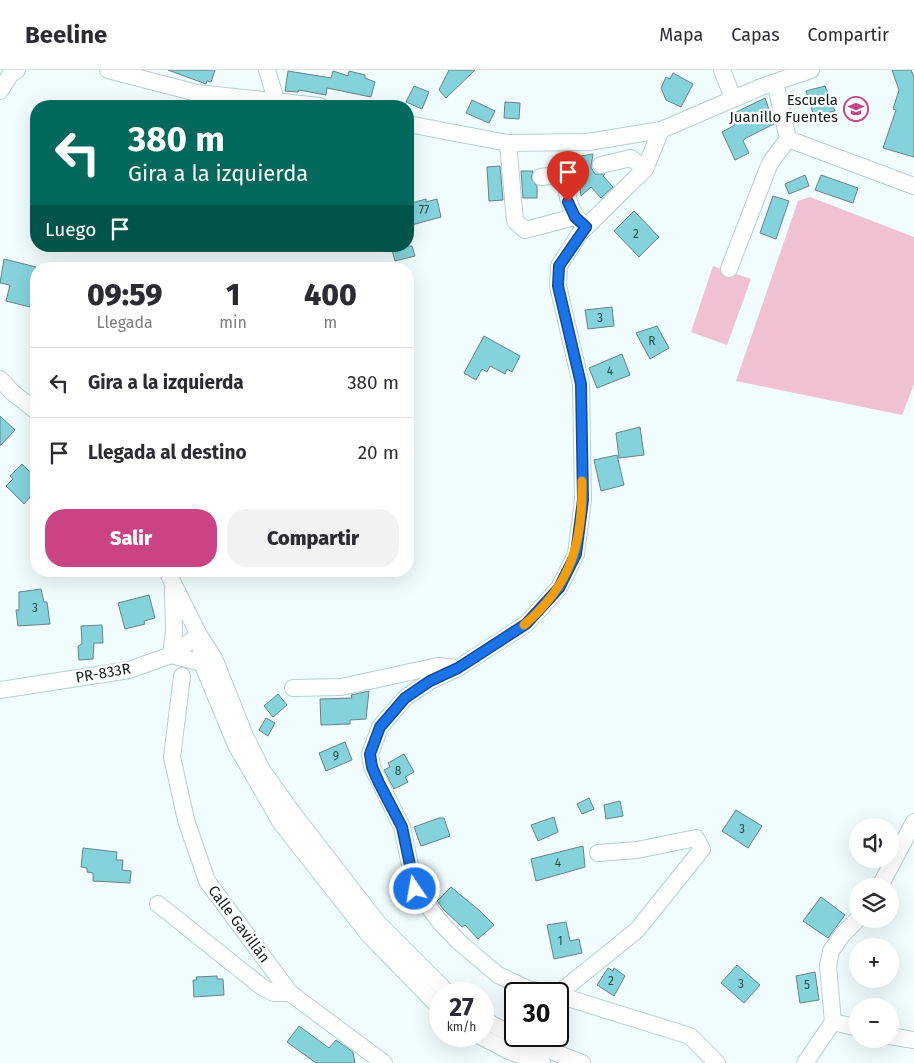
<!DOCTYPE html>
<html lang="es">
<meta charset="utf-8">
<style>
body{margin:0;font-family:"Fira Sans",sans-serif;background:#f2f2f3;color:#2b2b33;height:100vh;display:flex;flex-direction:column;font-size:19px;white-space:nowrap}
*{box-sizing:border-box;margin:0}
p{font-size:16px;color:#7c7c81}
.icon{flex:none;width:28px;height:28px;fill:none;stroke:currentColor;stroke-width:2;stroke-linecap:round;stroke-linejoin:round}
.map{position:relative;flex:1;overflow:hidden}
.details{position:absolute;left:30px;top:192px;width:384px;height:315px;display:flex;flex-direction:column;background:#fff;border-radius:20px;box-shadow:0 5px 20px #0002}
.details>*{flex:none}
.hud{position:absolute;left:30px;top:30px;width:384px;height:152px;border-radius:20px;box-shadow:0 5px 20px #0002;background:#00695c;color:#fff;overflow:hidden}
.controls{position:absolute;left:849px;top:748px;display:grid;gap:10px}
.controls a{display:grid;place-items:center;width:50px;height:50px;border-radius:50%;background:#fff;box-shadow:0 5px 20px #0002;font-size:25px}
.speed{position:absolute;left:429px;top:912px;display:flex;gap:10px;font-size:25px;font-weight:700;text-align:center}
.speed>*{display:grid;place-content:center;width:65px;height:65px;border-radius:50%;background:#fff;box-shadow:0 5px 20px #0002;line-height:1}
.speed small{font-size:12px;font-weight:400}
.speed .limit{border:2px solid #111;border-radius:8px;background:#fff;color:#111}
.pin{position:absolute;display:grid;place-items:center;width:42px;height:42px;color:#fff;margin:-51px -21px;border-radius:50% 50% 50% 0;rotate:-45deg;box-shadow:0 0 5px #0007}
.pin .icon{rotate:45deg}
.me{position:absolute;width:55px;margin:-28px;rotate:348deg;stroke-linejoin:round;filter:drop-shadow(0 0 4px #0008)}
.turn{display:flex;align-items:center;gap:18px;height:105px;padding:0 15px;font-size:22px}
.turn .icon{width:65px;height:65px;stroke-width:2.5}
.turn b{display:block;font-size:35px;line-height:42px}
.then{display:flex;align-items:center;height:48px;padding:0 15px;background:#0003;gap:10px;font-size:19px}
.eta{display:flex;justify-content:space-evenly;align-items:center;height:85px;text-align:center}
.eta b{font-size:30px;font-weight:800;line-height:35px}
.primary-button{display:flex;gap:10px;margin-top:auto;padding:10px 15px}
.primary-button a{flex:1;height:58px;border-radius:20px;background:#ca4484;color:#fff;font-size:20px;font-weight:800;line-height:58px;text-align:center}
.primary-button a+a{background:#f2f2f3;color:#2b2b33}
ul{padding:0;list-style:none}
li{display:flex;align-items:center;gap:15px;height:70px;padding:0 15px;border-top:1px solid #e1e1e2}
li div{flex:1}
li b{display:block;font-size:19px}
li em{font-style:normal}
header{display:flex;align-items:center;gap:30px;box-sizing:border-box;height:70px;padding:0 25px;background:#fff;border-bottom:1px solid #e1e1e2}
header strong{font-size:24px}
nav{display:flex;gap:28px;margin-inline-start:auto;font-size:18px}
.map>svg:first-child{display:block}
.green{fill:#efc1d2}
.building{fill:#84d2db;stroke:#688386}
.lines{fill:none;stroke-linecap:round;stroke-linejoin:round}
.minor-casing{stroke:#b4d1d4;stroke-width:18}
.minor{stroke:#fff;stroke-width:16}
.route-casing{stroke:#114b97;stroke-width:12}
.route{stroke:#1a73e8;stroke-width:9}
.slow{stroke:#f59e0b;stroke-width:9}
.labels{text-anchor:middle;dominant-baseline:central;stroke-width:4.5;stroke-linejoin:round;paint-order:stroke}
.number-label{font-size:12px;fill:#2d494c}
.poi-label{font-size:15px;fill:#101b1c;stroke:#fff;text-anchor:end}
.street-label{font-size:15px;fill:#101b1c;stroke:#fff}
</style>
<header>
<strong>Beeline</strong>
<nav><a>Mapa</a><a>Capas</a><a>Compartir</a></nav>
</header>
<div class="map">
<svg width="914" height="993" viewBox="0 0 914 993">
<rect width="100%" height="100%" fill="#f0fcfd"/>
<g class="green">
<polygon points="810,127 914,167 914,314 902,345 736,311 798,131"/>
<polygon points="713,196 751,209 727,275 691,262"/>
</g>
<g class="building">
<polygon points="168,0 215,0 211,12 207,11 206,14"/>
<polygon points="449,0 475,0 446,28 439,20"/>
<polygon points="892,0 911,0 914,7 914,87 883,78 896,40 893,39 899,20"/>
<polygon points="288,1 331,8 333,1 348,6 349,1 365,5 365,8 375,12 371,27 327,18 326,25 299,20 298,22 285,21"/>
<polygon points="673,3 693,14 681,37 666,30 661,18 666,7 670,9"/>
<polygon points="414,16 429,22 422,39 406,32"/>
<polygon points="825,16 835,41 814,46 806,21"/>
<polygon points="765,28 774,54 746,68 743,71 749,83 735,90 722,62 735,55 730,45"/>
<polygon points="472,30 495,41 489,53 466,43"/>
<polygon points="505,32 520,33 519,49 504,48"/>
<polygon points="593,84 591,97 593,101 595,104 605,104 603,106 613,117 601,128 591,117 581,126 575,87"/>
<polygon points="500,96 503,130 489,131 487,97"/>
<polygon points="521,101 533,101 531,108 537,116 537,128 523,128"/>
<polygon points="805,105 809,116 789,124 785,114"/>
<polygon points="821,105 858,118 853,133 815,120"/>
<polygon points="773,126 789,131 776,169 760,163"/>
<polygon points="426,129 426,132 437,129 441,147 408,156 408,134"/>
<polygon points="634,141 659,167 639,187 614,161"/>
<polygon points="391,176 412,176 415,186 395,191"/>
<polygon points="4,189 36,197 36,210 30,237 6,231 10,215 0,213"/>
<polygon points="612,237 614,256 588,259 585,240"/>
<polygon points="657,256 669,278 650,289 636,263"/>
<polygon points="484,266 520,286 512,302 507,299 505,304 490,296 487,302 482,299 476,310 464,303"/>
<polygon points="622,284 630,305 597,318 589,298"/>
<polygon points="0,346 15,360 0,376"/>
<polygon points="640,357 644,385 619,388 616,363"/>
<polygon points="617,385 624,415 601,421 594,390"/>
<polygon points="22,394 36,408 36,433 30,427 24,434 6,416 13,409 10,406"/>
<polygon points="41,519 44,532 47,532 50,554 18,556 16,540 19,540 19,522"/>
<polygon points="149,525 155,548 144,551 145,554 125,559 118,533"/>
<polygon points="102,555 103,573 94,573 93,589 79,590 78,576 82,574 81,556"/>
<polygon points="369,621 366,649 350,650 350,654 321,655 320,629 352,628 351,625"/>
<polygon points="278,624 287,635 273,647 264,636"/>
<polygon points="266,648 275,653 268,666 259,660"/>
<polygon points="345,672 352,690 326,701 319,683"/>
<polygon points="404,684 414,702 405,707 408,712 394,719 384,700 390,697 388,693"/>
<polygon points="589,728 594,739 582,744 577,734"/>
<polygon points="620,731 623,746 606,749 604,735"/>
<polygon points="736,740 762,756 748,778 722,761"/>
<polygon points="554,747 558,762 538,771 531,755"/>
<polygon points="439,748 444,748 450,766 421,776 414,757"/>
<polygon points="583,776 585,797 536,811 531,789"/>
<polygon points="83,778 117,782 116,790 123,790 122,800 131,801 130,813 93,811 93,803 87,802 87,798 81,797"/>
<polygon points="451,817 479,840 494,855 478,869 465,855 462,857 444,840 437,831"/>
<polygon points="821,827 845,845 828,868 803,851"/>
<polygon points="566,852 570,871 579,869 582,883 554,889 547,855"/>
<polygon points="737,895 760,915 744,933 721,913"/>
<polygon points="608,898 613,901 614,898 625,906 614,926 597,915"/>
<polygon points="815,902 819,930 800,933 796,906"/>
<polygon points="217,906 217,909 223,909 224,925 194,927 193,910 197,910 196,907"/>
<polygon points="299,956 329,978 336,970 353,982 355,993 316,993 287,972"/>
</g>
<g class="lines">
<defs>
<g id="minor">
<polyline points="108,0 197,23 320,36"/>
<polyline points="267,0 276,30"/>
<polyline points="722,0 733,28"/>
<polyline points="775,12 788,69 914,116"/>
<polyline points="0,21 10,5 17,0"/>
<polyline points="408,54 508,73 588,72 661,60 761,17 811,0"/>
<polyline points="508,73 515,151 525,160 575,147"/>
<polyline points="601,95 631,88 645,99"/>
<path d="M541 107 564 104C567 123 568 141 582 153"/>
<polyline points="729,199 770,93 788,69"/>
<polyline points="0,309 12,322 36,341"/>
<polyline points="167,501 199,565 214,588 245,666 262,700 292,742 377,852 449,924"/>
<polyline points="173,519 174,562 171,585 202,593"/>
<polyline points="200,570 202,593 236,675 281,753 369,865 440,938"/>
<polyline points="182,606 172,687 186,750 207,811 290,923 384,993"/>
<polyline points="293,618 341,617 438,596 456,598"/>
<polyline points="0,620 129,600 171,585 199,565"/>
<polyline points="880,816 914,752"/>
<polyline points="158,834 262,917 274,923 290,923"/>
<polyline points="551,924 528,919 498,905 459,872 440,852 415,819 402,757 372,697 370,684 380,657 405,628 430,611 458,598 526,554 559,518 576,484 583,430 581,314 558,216 559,196 580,163 645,99 661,60"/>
<polyline points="558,924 637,860 702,779 696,768 637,780 598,783"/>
<polyline points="558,925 690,966 717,993"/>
<polyline points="482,949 520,969 582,993"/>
<polyline points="833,952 858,958"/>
<polyline points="480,966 509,981 542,993"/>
<polyline points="890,966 914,970"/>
<polyline points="805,993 833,952 828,896 831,881 843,864 858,849"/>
</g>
</defs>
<use href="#minor" class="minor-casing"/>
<use href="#minor" class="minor"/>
</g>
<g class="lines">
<defs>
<polyline id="route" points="415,819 402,757 379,713 372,697 370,684 380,657 405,628 430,611 458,598 526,554 559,518 576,484 583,430 581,314 558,216 559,196 586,157 575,147 568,132"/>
</defs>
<use href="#route" class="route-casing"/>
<use href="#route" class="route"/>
<path class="slow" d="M524 555C572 514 583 472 582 411"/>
</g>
<defs>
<symbol id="school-ring" viewBox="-11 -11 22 22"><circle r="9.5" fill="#fff" stroke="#ca4484" stroke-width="1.5"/><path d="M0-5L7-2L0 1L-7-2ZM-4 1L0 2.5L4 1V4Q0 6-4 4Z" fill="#ca4484"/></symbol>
</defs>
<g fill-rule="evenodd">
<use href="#school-ring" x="842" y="25" width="28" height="28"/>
</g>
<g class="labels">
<g class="number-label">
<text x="424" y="140">77</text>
<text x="636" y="164">2</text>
<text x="600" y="248">3</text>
<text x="652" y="271">R</text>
<text x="610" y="301">4</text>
<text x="35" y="538">3</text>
<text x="336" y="686">9</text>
<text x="398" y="701">8</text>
<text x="742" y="759">3</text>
<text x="558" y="793">4</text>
<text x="560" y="871">1</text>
<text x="611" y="911">2</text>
<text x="741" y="914">3</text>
<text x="807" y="915">5</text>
</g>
<g class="poi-label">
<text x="838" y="30">Escuela<tspan x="838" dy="17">Juanillo Fuentes</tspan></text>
</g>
<g class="street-label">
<text transform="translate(103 603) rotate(-10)">PR-833R</text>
<text transform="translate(239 854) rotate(53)">Calle Gavillán</text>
</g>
</g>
</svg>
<div class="controls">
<a><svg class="icon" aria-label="sound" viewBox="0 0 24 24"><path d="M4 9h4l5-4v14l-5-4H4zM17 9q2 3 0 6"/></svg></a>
<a><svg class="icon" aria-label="layers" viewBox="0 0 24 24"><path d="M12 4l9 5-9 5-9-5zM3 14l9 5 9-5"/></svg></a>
<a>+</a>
<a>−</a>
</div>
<div class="speed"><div>27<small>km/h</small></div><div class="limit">30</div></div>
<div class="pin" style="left:568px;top:132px;background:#d93025"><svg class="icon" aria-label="arrive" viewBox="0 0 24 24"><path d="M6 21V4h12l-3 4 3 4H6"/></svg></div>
<svg class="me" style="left:415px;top:819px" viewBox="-20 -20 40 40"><circle r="17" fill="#1a73e8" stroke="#fff" stroke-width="3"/><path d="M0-11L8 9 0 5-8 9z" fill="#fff"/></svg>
<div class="hud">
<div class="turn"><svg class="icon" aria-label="left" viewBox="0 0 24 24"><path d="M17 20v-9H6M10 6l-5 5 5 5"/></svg><div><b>380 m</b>Gira a la izquierda</div></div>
<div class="then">Luego<svg class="icon" aria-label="arrive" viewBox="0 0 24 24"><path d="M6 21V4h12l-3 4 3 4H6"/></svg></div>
</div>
<section class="details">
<div class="eta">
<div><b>09:59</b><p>Llegada</p></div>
<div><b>1</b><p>min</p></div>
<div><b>400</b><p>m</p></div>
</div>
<ul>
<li><svg class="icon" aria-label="left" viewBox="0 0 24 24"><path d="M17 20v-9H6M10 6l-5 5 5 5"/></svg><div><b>Gira a la izquierda</b></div><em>380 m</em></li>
<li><svg class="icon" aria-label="arrive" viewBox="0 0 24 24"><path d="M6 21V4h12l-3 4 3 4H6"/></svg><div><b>Llegada al destino</b></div><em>20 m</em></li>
</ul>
<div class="primary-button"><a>Salir</a><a>Compartir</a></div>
</section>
</div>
